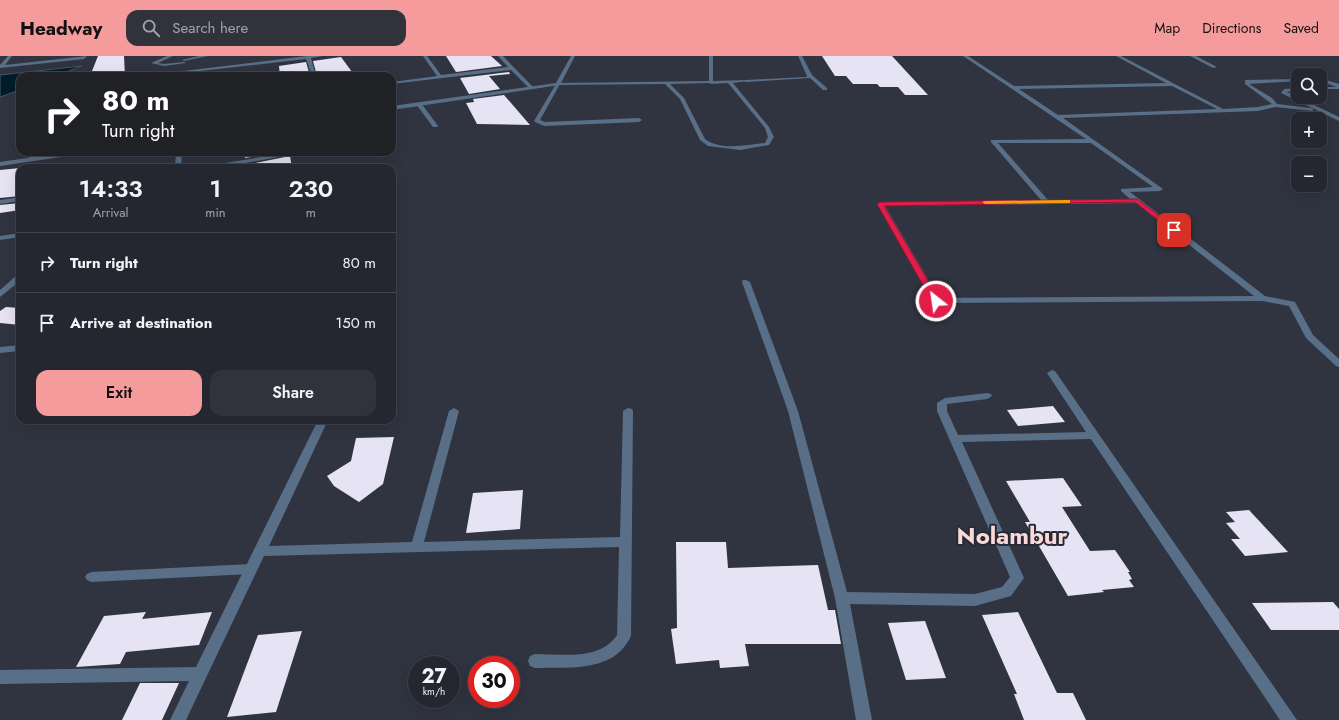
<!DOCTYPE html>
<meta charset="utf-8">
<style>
body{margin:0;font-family:Jost,sans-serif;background:#30333c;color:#f1f3f6;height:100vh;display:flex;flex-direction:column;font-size:15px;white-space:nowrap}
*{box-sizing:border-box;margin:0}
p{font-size:13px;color:#a3a5ab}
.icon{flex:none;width:22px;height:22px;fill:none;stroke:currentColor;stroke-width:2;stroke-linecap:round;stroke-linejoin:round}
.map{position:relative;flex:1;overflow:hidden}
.sheet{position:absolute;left:16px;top:108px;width:380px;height:260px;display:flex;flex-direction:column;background:#242730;border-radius:12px;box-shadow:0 4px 16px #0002,0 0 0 1px #41444c}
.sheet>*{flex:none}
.guide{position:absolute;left:16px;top:16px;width:380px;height:84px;border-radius:12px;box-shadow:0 4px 16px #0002,0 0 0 1px #41444c;background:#202124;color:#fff;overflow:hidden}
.buttons{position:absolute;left:1291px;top:12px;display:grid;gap:8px}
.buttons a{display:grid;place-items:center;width:36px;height:36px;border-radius:8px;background:#242730;box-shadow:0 4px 16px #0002,0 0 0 1px #41444c;font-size:20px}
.speed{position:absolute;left:408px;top:600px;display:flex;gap:8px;font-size:20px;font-weight:700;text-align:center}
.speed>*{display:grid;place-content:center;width:52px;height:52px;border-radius:50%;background:#242730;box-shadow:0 4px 16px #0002,0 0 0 1px #41444c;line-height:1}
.speed small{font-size:10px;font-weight:400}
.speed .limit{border:6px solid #d22;background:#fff;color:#111}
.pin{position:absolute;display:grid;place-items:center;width:34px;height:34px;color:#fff;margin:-17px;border-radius:8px;box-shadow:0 2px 6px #0006}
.me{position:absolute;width:44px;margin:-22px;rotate:330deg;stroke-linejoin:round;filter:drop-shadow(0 0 3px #0008)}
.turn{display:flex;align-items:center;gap:14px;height:84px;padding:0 20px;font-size:18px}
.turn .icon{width:52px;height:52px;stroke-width:2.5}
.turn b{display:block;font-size:28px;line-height:34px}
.eta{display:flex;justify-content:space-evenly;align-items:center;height:68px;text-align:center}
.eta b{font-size:24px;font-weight:600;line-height:28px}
.button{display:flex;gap:8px;margin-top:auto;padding:8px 20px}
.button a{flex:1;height:46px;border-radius:12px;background:#f59b9c;color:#111;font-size:16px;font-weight:600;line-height:46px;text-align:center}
.button a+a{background:#30333c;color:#f1f3f6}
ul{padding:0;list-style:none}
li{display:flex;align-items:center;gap:12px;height:60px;padding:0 20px;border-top:1px solid #41444c}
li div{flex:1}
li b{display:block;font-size:15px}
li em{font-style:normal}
header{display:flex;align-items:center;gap:24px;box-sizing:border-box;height:56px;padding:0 20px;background:#f59b9c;color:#111}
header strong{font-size:19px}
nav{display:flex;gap:22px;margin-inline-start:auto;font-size:14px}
.search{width:280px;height:36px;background:#30333c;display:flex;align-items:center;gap:10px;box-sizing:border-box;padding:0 14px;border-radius:12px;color:#a3a5ab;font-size:15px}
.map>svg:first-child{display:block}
.water{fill:#001d29;stroke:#435862}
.building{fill:#e6e4f4}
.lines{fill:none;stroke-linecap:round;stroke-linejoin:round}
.service{fill:#586f87;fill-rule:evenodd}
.minor{fill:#586f87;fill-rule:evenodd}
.tertiary{fill:#586f87;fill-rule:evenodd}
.route{fill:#e11d48;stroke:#92132f}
.slow{fill:#f59e0b}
.labels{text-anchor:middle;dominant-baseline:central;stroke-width:4;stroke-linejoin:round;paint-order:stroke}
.near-district-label{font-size:24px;font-weight:bold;fill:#fcd8d8;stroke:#262a36}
</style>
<header>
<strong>Headway</strong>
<div class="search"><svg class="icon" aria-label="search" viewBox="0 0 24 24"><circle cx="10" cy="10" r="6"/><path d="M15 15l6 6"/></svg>Search here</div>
<nav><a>Map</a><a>Directions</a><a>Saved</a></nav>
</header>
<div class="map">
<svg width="1339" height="664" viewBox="0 0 1339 664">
<rect width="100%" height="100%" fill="#303440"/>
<polygon class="water" points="82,10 55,20 20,20 20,34 0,41 0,19"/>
<g class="building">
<polygon points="98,0 124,0 125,20 90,20"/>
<polygon points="446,0 491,0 502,10 456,16"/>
<polygon points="822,0 892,0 928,39 905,39 898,31 880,31 877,28 853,28 846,20 835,20"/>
<polygon points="341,1 355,20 317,20 313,5"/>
<polygon points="306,6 310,20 280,20 279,10"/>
<polygon points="509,16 510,18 489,20 500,33 469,38 460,22"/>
<polygon points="504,39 530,69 477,68 466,47 474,46 473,43"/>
<polygon points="245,96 283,96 245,102"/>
<polygon points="290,100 292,112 245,112 245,109"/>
<polygon points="20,112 20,140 0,142 0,114"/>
<polygon points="20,147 20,154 0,157 0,149"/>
<polygon points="6,251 20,252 20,269 0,267 0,255"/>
<polygon points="1053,350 1065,366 1018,370 1007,354"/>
<polygon points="394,381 383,428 359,446 334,430 327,420 351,405 356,382"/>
<polygon points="1063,422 1082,450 1062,451 1090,495 1115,494 1130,516 1128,516 1132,523 1129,524 1134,531 1102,534 1104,536 1068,540 1025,466 1030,466 1006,425"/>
<polygon points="523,434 520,473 466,477 473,437"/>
<polygon points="1249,454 1288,496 1245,500 1231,483 1240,483 1226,467 1235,466 1226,456"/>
<polygon points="676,486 726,486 728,512 818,509 828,554 835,554 841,588 745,588 749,610 720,612 719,604 676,608 671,573 677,572"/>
<polygon points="1333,546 1339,553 1339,574 1271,574 1252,547"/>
<polygon points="146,556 142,563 212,556 199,589 126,596 120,608 76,611 104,560"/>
<polygon points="1018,556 1057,637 1073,637 1086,664 1024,664 1014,638 1017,638 982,559"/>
<polygon points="925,565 946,622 906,624 888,567"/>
<polygon points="302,575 276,656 227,661 258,579"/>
<polygon points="140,627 179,627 162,664 122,664"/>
</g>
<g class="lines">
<g class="service">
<polygon points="167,0 173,0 158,7 164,8 184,6 186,7 164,10 151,7"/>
<polygon points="199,0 208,0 184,5 182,4"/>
<path d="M709 0H713V25L746 24 748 25 733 27 769 71 774 81 769 89 740 94 708 90 700 84 680 43 665 28 558 29 556 28 558 27 709 25ZM709 27 711 28 728 27 765 72 768 81 765 87C747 89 721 95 705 83L684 42 670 28Z"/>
<polygon points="743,224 746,224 750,226 798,355 796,357 790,357 788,355 742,226"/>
<polygon points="251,508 255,510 257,513 255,516 251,518 91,526 87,524 85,521 87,518 91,516"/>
</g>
<g class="minor">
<polygon points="8,0 12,0 5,9 87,0 84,3 0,12 0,9"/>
<polygon points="307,0 323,0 311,2 316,20 312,20 306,3 156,20 141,20"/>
<polygon points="423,0 427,0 441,19 508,11 498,0 503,0 534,32 530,33 511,14 392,28 392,26 437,20"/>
<polygon points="798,0 802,0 812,19 827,32 827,34 823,34 810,22 746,26 744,25 746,24 806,21 807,20"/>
<path d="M963 0H968L1014 30 1166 27 1116 0H1121L1223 53 1258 51 1272 48 1245 28V24L1298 23V25L1249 28 1272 42 1277 48 1311 52 1313 53V55L1275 51 1258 55 1063 62 1163 133 1160 135 1130 136 1265 240 1295 246 1313 279 1339 303V311L1336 310 1306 282 1289 250 1262 245 933 247 877 148 878 147 1041 144 991 86V84L1086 83ZM1172 30 1217 53 1058 59 1019 33ZM998 87H1091L1153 131 1121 133V135L1130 143 1048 144ZM1136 147 1254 240 939 242 885 150Z"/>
<polygon points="1190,0 1196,0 1217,11 1213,12"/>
<polygon points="1320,22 1339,28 1339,33 1320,33 1320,31 1336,31 1320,25"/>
<polygon points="558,27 560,28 540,64 545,66 639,62 642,64 639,66 544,70 535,66 534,65 556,28"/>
<polygon points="1298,32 1298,34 1287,36 1339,61 1339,65 1281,37 1284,33"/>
<polygon points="417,47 421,47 438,70 437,71 433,71 416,48"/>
<polygon points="32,96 38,96 35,103 32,105 29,103"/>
<polygon points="292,96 306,96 218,112 204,112 207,110"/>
<polygon points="20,141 20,145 0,148 0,144"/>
<polygon points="20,177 20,181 0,184 0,180"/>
<polygon points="17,219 20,219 20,225 0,241 0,234"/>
<polygon points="1052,314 1055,315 1297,664 1280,664 1091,383 962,386 1024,522 1011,540 975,550 850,548 872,664 856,664 835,542 788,355 793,352 798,355 847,536 975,538 1002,531 1010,521 937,355 937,347 945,342 987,337 991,338 992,340 987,343 947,348 947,355 958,379 1086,376 1047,317"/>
<path d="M454 352 459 355 424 486 620 481 623 355 628 352 632 353 633 355 631 580C614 617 569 611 535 612L530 610 528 605 530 600 535 598C562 598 600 605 617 579L619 491 264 500 186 664H170L189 625 0 628V614L196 611 318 364H328L269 490 412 486 449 355Z"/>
</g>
<g class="tertiary">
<polygon points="571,0 575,0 560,29 392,54 392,50 556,27"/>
<polygon points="69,96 84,96 81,98 0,110 0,106"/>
<polygon points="176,96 182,96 181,112 175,112"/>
<polygon points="20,289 20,295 0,297 0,291"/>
</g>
</g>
<polygon class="route" points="1137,143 1177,173 1177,175 1172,175 1135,146 884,150 940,245 936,247 932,245 877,148 880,146"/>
<polygon class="slow" points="1068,144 1070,144 1070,147 985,148 982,146 985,145"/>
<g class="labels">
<g class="near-district-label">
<text x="1012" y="479">Nolambur</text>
</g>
</g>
</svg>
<div class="buttons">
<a><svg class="icon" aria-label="search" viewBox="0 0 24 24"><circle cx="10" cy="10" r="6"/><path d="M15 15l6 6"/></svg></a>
<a>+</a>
<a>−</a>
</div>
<div class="speed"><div>27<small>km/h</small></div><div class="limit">30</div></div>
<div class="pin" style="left:1174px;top:174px;background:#d93025"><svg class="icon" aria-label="arrive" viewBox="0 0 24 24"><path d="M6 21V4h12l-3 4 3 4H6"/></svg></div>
<svg class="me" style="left:936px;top:245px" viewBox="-20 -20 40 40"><circle r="17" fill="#e11d48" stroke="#fff" stroke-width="3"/><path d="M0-11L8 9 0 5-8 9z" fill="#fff"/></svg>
<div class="guide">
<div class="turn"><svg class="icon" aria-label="right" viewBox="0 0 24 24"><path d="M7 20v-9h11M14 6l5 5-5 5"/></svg><div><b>80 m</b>Turn right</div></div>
</div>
<section class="sheet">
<div class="eta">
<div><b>14:33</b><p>Arrival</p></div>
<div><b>1</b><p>min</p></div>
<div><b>230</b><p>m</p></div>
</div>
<ul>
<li><svg class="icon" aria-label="right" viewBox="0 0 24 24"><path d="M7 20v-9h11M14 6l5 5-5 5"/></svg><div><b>Turn right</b></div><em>80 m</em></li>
<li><svg class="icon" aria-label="arrive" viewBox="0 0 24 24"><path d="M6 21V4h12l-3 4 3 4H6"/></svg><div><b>Arrive at destination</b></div><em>150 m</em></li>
</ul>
<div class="button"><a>Exit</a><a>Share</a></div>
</section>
</div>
